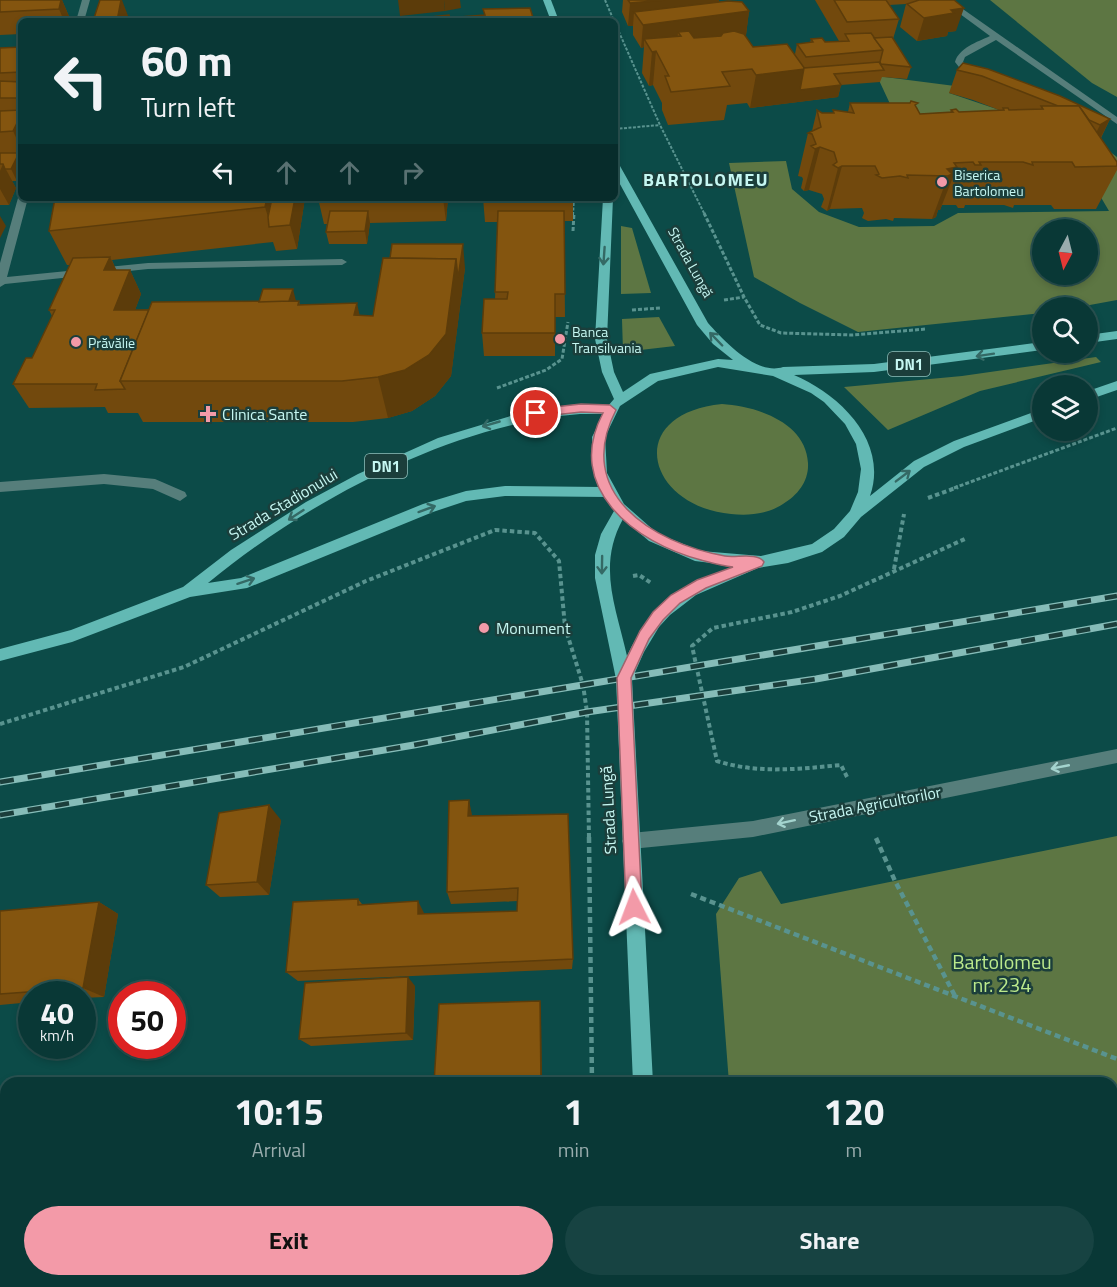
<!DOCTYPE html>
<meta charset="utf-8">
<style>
body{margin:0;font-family:"Titillium Web",sans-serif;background:#174342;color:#f1f3f6;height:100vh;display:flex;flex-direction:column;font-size:22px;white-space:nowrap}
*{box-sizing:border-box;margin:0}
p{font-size:20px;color:#99acad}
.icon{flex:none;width:33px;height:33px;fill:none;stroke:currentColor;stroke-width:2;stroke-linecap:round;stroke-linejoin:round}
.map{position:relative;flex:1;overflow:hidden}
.details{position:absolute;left:0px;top:1077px;width:1118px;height:210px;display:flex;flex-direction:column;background:#093836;border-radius:18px 18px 0 0;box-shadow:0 3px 9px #0003,0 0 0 2px #295251}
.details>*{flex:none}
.hud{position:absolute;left:18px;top:18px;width:600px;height:183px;border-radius:9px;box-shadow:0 3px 9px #0003,0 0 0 2px #295251;background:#093836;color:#f1f3f6;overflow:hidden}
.needle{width:39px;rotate:187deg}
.fabs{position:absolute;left:1032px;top:219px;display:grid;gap:12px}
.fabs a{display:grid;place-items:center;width:66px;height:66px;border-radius:50%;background:#093836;box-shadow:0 3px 9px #0003,0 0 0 2px #295251;font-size:30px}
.speed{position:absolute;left:18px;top:981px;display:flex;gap:12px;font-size:30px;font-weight:700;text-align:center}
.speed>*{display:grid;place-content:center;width:78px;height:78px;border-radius:50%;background:#093836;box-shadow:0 3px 9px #0003,0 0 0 2px #295251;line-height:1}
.speed small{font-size:15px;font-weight:400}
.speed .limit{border:9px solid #d22;background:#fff;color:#111}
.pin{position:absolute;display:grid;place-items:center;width:51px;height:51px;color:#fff;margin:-26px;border:3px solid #fff;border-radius:50%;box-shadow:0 2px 6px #0007}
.me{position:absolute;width:66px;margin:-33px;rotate:357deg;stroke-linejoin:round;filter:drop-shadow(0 0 4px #0008)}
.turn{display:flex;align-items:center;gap:21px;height:126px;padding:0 24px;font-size:27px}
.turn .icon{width:78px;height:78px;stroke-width:2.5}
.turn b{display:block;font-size:42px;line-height:51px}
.lanes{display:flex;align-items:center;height:57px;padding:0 24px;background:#0003;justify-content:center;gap:30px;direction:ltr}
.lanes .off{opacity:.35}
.eta{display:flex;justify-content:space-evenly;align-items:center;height:102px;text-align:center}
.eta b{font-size:36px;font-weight:700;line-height:42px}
.primary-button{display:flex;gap:12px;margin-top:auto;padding:12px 24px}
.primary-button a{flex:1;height:69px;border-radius:36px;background:#f39aa8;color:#111;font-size:24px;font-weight:700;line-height:69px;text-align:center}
.primary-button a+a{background:#174342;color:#f1f3f6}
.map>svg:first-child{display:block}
.green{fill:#5d7643;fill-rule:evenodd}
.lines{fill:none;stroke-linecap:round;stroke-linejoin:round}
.path-far3{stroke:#59938f;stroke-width:2;stroke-dasharray:3 1.5;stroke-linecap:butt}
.path-far2{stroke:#59938f;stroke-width:3;stroke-dasharray:4 2;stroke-linecap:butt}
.path-far1{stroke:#59938f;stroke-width:4;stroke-dasharray:4.5 3;stroke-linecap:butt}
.path{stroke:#59938f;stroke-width:4.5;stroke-dasharray:6 4;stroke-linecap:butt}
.minor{fill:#567e7b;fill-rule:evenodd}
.major{fill:#62b9b4;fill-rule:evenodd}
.rail-casing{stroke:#86bcb8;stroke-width:7}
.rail{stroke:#1b3e3b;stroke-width:4.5;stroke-dasharray:14;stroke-linecap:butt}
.wall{fill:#72490d}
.shaded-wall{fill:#5c3c0a}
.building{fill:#84550f;stroke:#5c3c0a;stroke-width:1.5}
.oneway{stroke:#346965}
.oneway2{stroke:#a4d3ce}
.route{fill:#f39aa8;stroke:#9e646d;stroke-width:1.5}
.poi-dot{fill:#f39aa8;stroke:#1b3e3b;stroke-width:2}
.labels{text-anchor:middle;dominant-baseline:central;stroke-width:5;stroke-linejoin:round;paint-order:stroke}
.far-poi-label{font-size:14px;fill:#c6f7f2;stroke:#1b3e3b;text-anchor:start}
.far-street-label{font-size:14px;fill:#c6f7f2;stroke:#1b3e3b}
.shield{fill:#1b3e3b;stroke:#93c0bb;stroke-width:1.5}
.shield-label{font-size:15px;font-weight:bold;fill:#c6f7f2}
.poi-label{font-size:16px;fill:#c6f7f2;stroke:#1b3e3b;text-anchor:start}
.street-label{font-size:16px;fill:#c6f7f2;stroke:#1b3e3b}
.far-district-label{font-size:18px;font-weight:bold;letter-spacing:1.5px;fill:#c6f7f2;stroke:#1b3e3b}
.near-park-label{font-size:20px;fill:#bbe98c;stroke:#1b3e3b}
</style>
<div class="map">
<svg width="1117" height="1287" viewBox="0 0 1117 1287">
<rect width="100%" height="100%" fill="#0c4b48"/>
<g class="green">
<polygon points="990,0 1117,0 1117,97 1092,83"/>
<path d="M877 76 955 86 949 93 1098 143 1117 157V300L1079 307 1042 308V313L858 332 800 303 754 277 729 163 786 161 792 189 819 212 859 227 934 226 958 213 1109 211 1073 150 905 136ZM1042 230H1088V274H1042Z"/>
<polygon points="621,226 632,228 651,293 621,294"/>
<polygon points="659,317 675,346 623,352 622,319"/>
<polygon points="1096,357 1101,362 980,391 888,430 844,387 962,376"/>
<path d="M722 404C756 406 806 422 808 463 809 481 798 495 783 504 768 514 749 516 731 514 646 506 623 414 722 404Z"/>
<polygon points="1117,836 1117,1287 745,1287 745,1281 1112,1281 1112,1083 729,1083 716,914 739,878 761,871 781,904"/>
</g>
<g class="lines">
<g class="path-far3">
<polyline points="605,0 614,21"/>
<polyline points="615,23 660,125 705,215"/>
<polyline points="615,129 660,125"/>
<polyline points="573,215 574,198"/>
</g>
<g class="path-far2">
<polyline points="704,213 744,297 760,325 781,333 853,335 926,329"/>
<polyline points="573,231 574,213"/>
<polyline points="724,300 744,297"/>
<polyline points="632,310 660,308"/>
<polyline points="497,388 546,370 562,359 568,322"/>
<polyline points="954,488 1117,428"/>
</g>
<g class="path-far1">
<polyline points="928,498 958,487"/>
<polyline points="894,569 904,514"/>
<polyline points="633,576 639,575 651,583"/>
<polyline points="0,724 184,667 366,581 495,530 535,533 559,561 565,627 583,685 587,712 589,839"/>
<path d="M847 777 841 765C799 769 758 774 717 761L692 646 713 628 792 612 840 596 967 538"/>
</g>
<g class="path">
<polyline points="589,837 592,1083"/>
<polyline points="876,838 895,881 955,996"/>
<polyline points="691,894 1117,1059"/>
<polyline points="594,1281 594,1287"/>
</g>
<g class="minor">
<polygon points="82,0 90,0 84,21 76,21"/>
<path d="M941 0H950L1117 117V124L996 40 965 57 963 62 977 79 970 81 955 62C959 48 977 42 990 36Z"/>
<polygon points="21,195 21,198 28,198 7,277 148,263 342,259 347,262 342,265 148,269 5,284 0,287 0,263 18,198"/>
<polygon points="104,474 155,479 185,492 187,496 180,501 153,489 104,484 0,492 0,482"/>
<polygon points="1117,749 1117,763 753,837 631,849 625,847 622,841 625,835 631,833 753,821"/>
</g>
<g class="major">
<polygon points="543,0 551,0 559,21 551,21"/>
<path d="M615 163 620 166 708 323C724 341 757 376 783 367L874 364 1042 342V350L874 372 794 375C839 394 889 441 870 496L914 461 954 441 1042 409V418L964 447 924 467 861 517 844 537 822 552 788 563 758 568 696 595 670 615 659 627 644 652 632 679 653 1083H633L616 679 595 578V555L601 534 614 511 607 497 505 496 466 501 433 512 247 588 190 597 72 642 0 661V649L71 630 183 587 231 550 306 502 358 474 438 438 524 412 580 405 608 406 614 399 602 372 595 339 603 198H613L607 339 614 372 623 392 650 374 718 359 733 360 713 344 697 325 615 175ZM718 367 773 376 811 393 824 402 845 424 856 444 861 469 858 492 850 511 834 529 812 544 761 556 701 551 658 534 624 504 607 473 605 437 620 406 658 381ZM580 414H604L592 437 594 473 601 487 505 486 466 491 423 504 241 578 208 583C307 501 452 424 580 414ZM623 519 649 541 695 561 735 566C683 585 651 604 627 656 616 607 597 566 623 519Z"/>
<polygon points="1117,331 1117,339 1088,343 1088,335"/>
<polygon points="1117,381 1117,390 1088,400 1088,391"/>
<rect x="642" y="1281" width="22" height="6"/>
</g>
<defs>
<g id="rail">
<polyline points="0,782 1117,596"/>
<polyline points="0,815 414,745 587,712 816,679 1117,624"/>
</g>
</defs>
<use href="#rail" class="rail-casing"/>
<use href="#rail" class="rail"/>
</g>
<g class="wall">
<polygon points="0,0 62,0 71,21 21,21 21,34 0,35"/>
<polygon points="623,0 719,0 718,2 749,11 746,35 744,35 753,47 795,54 797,44 810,43 811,39 825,42 839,41 815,0 954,0 956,31 948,32 947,36 917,41 900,27 906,4 889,5 899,19 893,39 911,67 907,79 882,77 880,82 841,85 838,97 750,108 747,103 727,105 724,120 668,125 662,110 662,103 653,85 649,86 642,73 644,47 641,48 633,35 633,26 628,26 622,12"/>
<polygon points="21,47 21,174 17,181 12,181 16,188 9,205 0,205 0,48"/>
<polygon points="963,63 1110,119 1101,138 1117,162 1117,170 1096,209 1054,209 1051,205 1014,205 1013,208 1004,205 965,205 964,208 958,208 956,205 942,205 940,210 938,210 936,217 932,219 894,218 893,221 886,219 868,221 862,218 864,213 862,208 830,209 827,211 821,207 824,199 822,194 809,190 804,191 801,188 803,179 802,177 798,176 808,133 812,131 817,110 822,113 833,113 833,110 848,112 850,103 917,107 920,114 950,112 951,110 959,112 999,110 973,100 949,93 957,70"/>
<polygon points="55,198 305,198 297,249 276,251 273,242 112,260 116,270 130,270 141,294 135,310 299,301 300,305 360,315 373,316 465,268 451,376 435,396 412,411 388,418 353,422 143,422 138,413 108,413 105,407 29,408 13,384 32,358 52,316 49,310 70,265 67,265 49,231"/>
<polygon points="318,198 448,198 446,221 370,223 367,244 329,244 326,232 327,224 324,224"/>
<polygon points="483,198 573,198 573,221 564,221 565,317 555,317 555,356 484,356 482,333 495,299 498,222 485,222"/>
<polygon points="472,816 573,959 572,969 298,981 286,972 358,899 362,904 424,914 517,911 518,901 451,904 447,892"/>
<polygon points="281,820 269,895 220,897 206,885"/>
<polygon points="99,902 118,914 104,997 82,998 82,994 32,994 32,1002 0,1005 0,911"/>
<polygon points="415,986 413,1040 311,1046 299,1039"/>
</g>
<g class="shaded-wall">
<polygon points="61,0 62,0 71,21 64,21 59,9"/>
<polygon points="121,0 122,0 130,21 117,21"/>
<polygon points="398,0 444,0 445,11 400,16"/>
<polygon points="444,0 460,0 461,8 445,11"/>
<polygon points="665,0 719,0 717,15 749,11 746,35 680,43 681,36 678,32 677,43 644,39 644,47 641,48 643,25 634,12 633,26 628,26 630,3"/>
<polygon points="964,8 956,31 948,32 947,36 917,41 924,18 951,10"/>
<polygon points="656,51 653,85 649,86 652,52"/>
<polygon points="805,69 841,85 838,97 750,108 756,75"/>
<polygon points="21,115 21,148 13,131"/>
<polygon points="1110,119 1098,143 1088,149 1100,125"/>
<polygon points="820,147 809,190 804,191 815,149"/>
<polygon points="19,153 21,156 21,174 17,181 11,169"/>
<polygon points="3,164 16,188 9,205 0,189 0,171"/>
<polygon points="842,166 830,209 827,211 838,168"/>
<polygon points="957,167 940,210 938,210 936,217 932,219 948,176 947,169"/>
<polygon points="267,198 284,198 271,227 265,207"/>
<polygon points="295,198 305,198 297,249 290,225"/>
<polygon points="443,198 448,198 446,221"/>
<polygon points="368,211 370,223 367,244 365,231"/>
<polygon points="0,216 6,226 0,238"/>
<polygon points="463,244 465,268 451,376 435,396 412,411 388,418 378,377 456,259"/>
<polygon points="110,257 122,281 104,270"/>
<polygon points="130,270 141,294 126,334 114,310"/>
<polygon points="293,289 296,301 288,305"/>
<polygon points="357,303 366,345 354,315"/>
<polygon points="469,800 472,815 468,816"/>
<polygon points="269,805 281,820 269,895 257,882"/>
<polygon points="418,901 424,913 424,926 418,914"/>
<polygon points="99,902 118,914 104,997 83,988"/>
<polygon points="408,977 415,986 413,1040 406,1033"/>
<polygon points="540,1001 541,1009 542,1083 541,1083"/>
</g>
<g class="building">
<polygon points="0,0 61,0 59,9 0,12"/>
<polygon points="100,0 121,0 117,21 93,21"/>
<polygon points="628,0 665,0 630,3"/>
<polygon points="834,0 886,0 899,19 847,22"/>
<polygon points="919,0 954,0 964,8 951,10 954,13 924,18 907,4"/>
<polygon points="728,1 742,2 749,11 643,25 634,12"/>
<polygon points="530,8 534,21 409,21 485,15 483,9"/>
<polygon points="449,15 450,18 411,20 411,19"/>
<polygon points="689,31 694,38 721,36 723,33 734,31 744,34 753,47 787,44 805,69 756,75 752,69 722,72 730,86 671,92 665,76 669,76 656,51 652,52 644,39 681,36 678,32"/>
<polygon points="871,33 883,50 806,57 797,44 813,42 811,39 822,38 825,42 849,41 845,34"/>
<polygon points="892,37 911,67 881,64 880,62 883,50 874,38"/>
<polygon points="21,47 21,72 0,73 0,48"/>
<polygon points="879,62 884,70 834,74 841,85 800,90 804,68"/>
<polygon points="963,63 988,69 1060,96 1110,119 1100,125 1089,120 1079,106 1058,106 982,76 957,70"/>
<polygon points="0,81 21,82 21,98 0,98"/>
<polygon points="911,101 918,103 915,105 920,114 953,112 951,110 956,109 959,112 1004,110 1003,108 1008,108 1009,110 1043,109 1041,106 1079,106 1117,162 1117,166 1075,167 1072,162 1032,162 1033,165 1023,162 979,162 981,165 975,165 973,162 954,163 957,167 947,169 952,174 948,176 907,175 908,178 900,176 882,178 876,175 879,174 875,166 842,166 838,168 833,165 837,162 834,152 820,147 815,149 811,146 816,144 812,134 808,133 821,127 817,110 822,113 834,113 833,110 854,113 850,103 910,103"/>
<polygon points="21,110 21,115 13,131 0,132 0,111"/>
<polygon points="0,153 19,153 11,169 5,169 3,164 0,164"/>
<polygon points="55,198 267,198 265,207 49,231"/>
<polygon points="272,198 295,198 290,225 269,227 268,217"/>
<polygon points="318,198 409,198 318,200"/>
<polygon points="330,211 368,211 365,231 326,232"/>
<polygon points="498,211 564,211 565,294 555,294 555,333 482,333 484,299 507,299 508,292 495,292"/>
<polygon points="392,244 463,244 458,278 456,259 390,258"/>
<polygon points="110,257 104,270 130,270 114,310 149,310 120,381 125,389 95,390 97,384 13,384 26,358 32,358 55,310 49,310 73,258"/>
<polygon points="383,258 456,259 446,334 429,355 405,370 378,377 342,381 120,381 152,302 299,301 298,305 357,303 354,315 373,316"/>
<polygon points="263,289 293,289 289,301 259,302"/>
<polygon points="469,800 468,816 568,814 573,959 286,972 293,902 358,899 358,905 418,901 418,914 517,911 518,888 447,892 449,801"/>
<polygon points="269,805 257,882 206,885 219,813"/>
<polygon points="99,902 83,988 0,994 0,911"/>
<polygon points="408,977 406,1033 299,1039 305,983"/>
<polygon points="540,1001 541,1083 434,1083 439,1004"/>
<rect x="418" y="1281" width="160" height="6"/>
</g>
<defs><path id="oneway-shaft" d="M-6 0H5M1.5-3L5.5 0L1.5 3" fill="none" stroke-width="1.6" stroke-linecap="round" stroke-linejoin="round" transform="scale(1.5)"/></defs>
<g class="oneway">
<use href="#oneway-shaft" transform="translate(604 256) rotate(94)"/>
<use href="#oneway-shaft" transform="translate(716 339) rotate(-134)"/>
<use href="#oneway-shaft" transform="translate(985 355) rotate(171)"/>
<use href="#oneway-shaft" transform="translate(491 424) rotate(164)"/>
<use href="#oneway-shaft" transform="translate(903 476) rotate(-37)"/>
<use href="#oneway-shaft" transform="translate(427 509) rotate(-20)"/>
<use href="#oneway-shaft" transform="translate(296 515) rotate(147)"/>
<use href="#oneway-shaft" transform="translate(602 565) rotate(91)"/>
<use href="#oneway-shaft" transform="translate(246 581) rotate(-18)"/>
</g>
<g class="oneway2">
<use href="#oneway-shaft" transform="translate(1060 767) rotate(169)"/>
<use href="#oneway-shaft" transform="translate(786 822) rotate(168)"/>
</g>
<path class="route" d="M581 404 610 405 616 410C573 493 652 543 725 556 736 558 758 552 764 562L762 566 706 588 680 603 663 620 649 639 631 678 642 907 640 913 634 915 628 913 626 907 617 678 640 631 653 612 671 595 697 580 733 567C722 566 712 563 701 560 635 543 563 488 603 413L581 412 536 417 531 413 536 409Z"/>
<g class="poi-dot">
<circle cx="942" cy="182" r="6"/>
<circle cx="560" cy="339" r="6"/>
<circle cx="76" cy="342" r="6"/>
<path d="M205 405h6v6h6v6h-6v6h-6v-6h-6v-6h6z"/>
<circle cx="484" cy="628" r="6"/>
</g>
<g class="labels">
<g class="far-poi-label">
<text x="954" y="174">Biserica<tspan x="954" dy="16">Bartolomeu</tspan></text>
<text x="572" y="331">Banca<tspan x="572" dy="16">Transilvania</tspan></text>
<text x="88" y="342">Prăvălie</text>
</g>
<g class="far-street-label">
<text transform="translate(691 262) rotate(61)">Strada Lungă</text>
</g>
<g class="shield">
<rect x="888" y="352" width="42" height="24" rx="4.5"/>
<rect x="365" y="454" width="42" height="24" rx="4.5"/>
</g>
<g class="shield-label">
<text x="909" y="364">DN1</text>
<text x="386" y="466">DN1</text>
</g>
<g class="poi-label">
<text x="222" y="414">Clinica Sante</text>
<text x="496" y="628">Monument</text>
</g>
<g class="street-label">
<text transform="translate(283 504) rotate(-31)">Strada Stadionului</text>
<text transform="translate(875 804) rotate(-11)">Strada Agricultorilor</text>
<text transform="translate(608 810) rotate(-93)">Strada Lungă</text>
</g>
<g class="far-district-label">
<text x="706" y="179">BARTOLOMEU</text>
</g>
<g class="near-park-label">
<text x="1002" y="961">Bartolomeu<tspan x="1002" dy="23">nr. 234</tspan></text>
</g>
</g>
</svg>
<div class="fabs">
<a><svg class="needle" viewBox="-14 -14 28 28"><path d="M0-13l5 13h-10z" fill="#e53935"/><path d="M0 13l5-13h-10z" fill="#99acad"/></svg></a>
<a><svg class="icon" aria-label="search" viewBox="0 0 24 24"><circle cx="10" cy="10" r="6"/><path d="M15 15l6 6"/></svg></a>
<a><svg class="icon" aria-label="layers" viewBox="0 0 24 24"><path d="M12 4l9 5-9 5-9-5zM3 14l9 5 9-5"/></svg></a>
</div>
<div class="speed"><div>40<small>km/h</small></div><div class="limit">50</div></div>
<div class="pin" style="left:536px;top:413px;background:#d93025"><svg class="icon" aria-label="arrive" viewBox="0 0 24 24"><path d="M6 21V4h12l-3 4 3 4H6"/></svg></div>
<svg class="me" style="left:634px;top:907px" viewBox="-20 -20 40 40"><path d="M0-17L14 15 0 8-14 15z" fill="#f39aa8" stroke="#fff" stroke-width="4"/></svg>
<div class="hud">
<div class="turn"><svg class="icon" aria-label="left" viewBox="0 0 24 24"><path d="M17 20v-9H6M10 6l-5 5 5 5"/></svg><div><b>60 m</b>Turn left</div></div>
<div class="lanes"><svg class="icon" aria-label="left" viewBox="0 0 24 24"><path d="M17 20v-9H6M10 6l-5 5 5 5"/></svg><svg class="icon off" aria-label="ahead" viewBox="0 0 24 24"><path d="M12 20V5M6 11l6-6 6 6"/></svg><svg class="icon off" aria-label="ahead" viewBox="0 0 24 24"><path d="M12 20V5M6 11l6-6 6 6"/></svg><svg class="icon off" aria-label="right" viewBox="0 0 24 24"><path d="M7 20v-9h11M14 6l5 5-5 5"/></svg></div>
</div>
<section class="details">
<div class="eta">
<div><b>10:15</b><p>Arrival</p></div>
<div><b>1</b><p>min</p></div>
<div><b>120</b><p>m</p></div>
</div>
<div class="primary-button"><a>Exit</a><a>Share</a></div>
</section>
</div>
